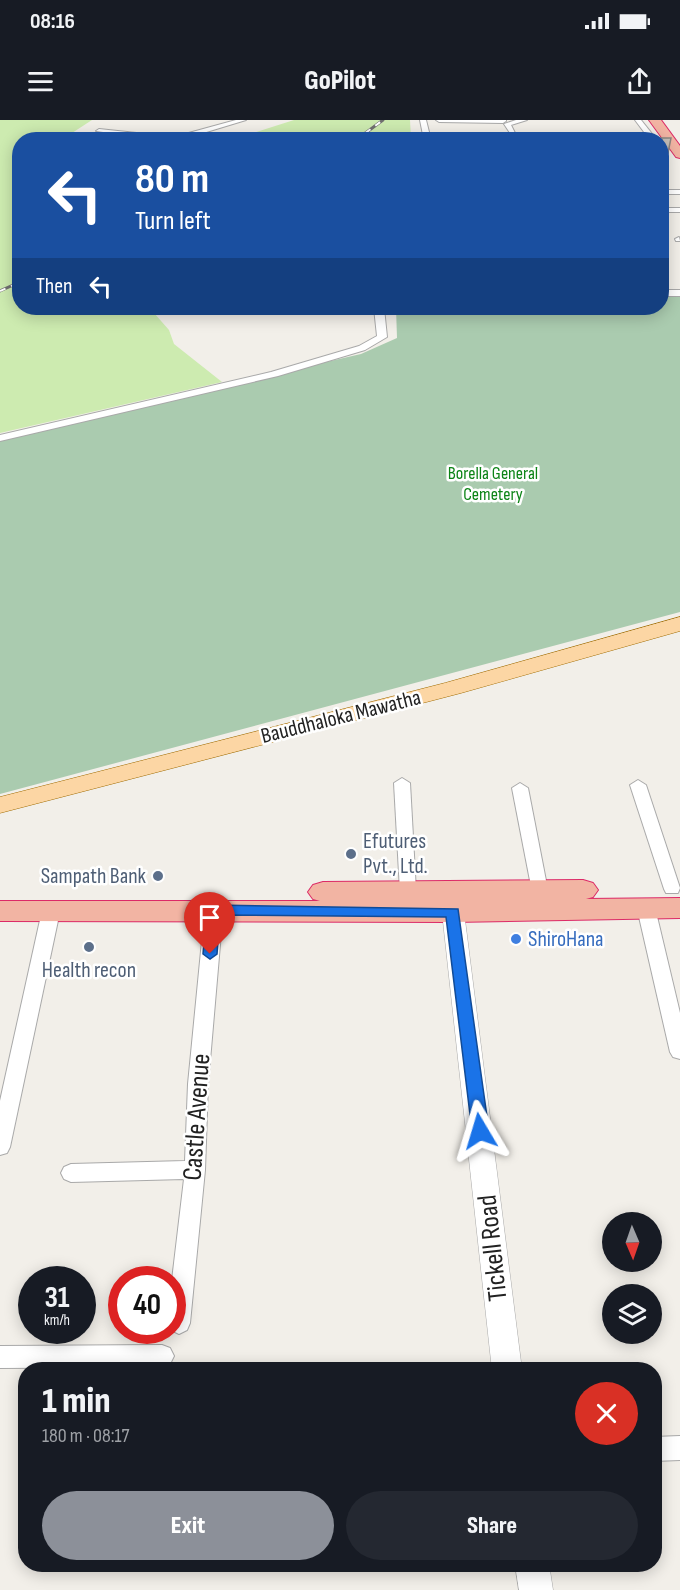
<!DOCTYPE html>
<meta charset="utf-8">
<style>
body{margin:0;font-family:"Sofia Sans Condensed",sans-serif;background:#242831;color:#f1f3f6;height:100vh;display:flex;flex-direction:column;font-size:22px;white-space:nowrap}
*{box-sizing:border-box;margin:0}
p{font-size:20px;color:#9ea1a6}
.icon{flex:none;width:33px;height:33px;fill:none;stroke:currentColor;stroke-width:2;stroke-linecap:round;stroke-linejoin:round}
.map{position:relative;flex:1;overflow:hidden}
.drawer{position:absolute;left:18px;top:1242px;width:644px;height:210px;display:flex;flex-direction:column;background:#171b24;border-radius:24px;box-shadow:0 3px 15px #0003}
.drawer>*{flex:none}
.top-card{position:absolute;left:12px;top:12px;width:657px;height:183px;border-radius:24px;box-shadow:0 3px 15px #0003;background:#1a4fa0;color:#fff;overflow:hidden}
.needle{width:39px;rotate:178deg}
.controls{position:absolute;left:602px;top:1092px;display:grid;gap:12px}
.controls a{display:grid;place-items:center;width:60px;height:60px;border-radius:50%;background:#171b24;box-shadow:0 3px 15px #0003;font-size:30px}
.speed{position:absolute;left:18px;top:1146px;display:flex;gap:12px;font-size:30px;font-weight:700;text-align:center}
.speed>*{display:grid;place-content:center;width:78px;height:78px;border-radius:50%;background:#171b24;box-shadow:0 3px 15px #0003;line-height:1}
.speed small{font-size:15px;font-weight:400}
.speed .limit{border:9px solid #d22;background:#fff;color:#111}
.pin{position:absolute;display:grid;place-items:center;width:51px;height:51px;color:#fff;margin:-62px -26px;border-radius:50% 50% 50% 0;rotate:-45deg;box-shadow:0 0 6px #0007}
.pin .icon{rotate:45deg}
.me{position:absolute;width:66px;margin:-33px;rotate:353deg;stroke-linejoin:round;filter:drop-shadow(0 0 4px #0008)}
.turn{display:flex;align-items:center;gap:21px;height:126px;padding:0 24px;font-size:27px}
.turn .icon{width:78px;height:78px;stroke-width:2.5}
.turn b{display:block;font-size:42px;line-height:51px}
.then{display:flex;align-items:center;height:57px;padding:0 24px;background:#0003;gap:12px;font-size:22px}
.round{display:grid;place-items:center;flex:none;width:63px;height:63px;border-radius:32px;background:#242831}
.headline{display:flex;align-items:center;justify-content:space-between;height:102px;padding:0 24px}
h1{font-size:36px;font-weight:800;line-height:45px}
.button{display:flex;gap:12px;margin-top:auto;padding:12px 24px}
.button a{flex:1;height:69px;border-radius:36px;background:#8c9099;color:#fff;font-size:24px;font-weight:800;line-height:69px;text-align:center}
.button a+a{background:#242831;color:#f1f3f6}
.status{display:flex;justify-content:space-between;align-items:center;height:42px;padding:0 30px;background:#171b24;direction:ltr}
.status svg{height:16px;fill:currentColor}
header{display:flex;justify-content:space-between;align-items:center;height:78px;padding:0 24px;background:#171b24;font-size:27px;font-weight:800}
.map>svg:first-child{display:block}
.grass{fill:#cdebb0}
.cemetery{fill:#aacbaf}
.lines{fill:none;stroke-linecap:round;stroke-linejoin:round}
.minor-casing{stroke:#a9a9a9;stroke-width:2}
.tertiary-casing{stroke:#a9a9a9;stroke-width:1}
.primary-casing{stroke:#a06b00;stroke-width:1}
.trunk-casing{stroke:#dc2a67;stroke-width:2}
.minor{fill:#fff;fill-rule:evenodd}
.tertiary{fill:#fff;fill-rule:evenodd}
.primary{fill:#fcd6a4;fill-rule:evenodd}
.trunk{fill:#f2b4a3;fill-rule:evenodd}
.rail-casing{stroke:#707070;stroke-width:3}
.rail{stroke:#fff;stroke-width:2;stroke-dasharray:6;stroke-linecap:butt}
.wall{fill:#aba49e}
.building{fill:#c7bfb8;stroke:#8b8681;stroke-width:1.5}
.route{fill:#1a73e8;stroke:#114b97;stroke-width:1.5}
.service-dot{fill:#5c6f8a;stroke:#fff;stroke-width:2}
.shop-dot{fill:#3f7fe0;stroke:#fff;stroke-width:2}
.labels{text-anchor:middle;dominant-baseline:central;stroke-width:5;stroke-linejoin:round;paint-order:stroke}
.far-park-label{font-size:18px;fill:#0c8416;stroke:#fff}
.street-label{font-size:22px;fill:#222;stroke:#fff}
.service-label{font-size:22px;fill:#4e5e75;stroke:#fff;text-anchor:start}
.shop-label{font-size:22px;fill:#366cbe;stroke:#fff;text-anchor:start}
.near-street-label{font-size:27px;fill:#222;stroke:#fff}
</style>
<div class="status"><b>08:16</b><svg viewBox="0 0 49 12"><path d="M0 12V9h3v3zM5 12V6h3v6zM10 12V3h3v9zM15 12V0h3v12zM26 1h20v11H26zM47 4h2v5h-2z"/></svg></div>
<header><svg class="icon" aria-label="menu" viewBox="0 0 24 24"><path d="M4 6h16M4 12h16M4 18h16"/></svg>GoPilot<svg class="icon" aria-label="share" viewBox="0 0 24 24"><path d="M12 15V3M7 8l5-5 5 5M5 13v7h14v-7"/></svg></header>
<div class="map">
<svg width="680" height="1470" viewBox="0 0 680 1470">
<rect width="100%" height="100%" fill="#f2efe9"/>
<g class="grass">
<polygon points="0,0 92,0 72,13 89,19 20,20 20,188 142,188 154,193 169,210 174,224 222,262 0,313"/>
<polygon points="294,0 410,0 411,19 234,19"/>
</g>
<polygon class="cemetery" points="662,177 680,177 680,492 0,674 0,317 361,234 397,218 396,188 662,188"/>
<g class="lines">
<defs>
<g id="minor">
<polygon points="236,0 246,0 180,20 160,20 96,11 99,9 174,17"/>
<polygon points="420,0 426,0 431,20 424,20"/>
<polygon points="436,0 506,0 506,1 503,3 439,2"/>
<polygon points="516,0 527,0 511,5 518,19 443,20 512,16 504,4"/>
<polygon points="635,0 641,0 657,20 650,20"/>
<rect x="662" y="70" width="18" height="4"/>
<rect x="662" y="88" width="18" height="4"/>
<polygon points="679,117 680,121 676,121 675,119"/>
<rect x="662" y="170" width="18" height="6"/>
<polygon points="374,188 384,188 387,217 365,230 278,256 0,321 0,315 271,252 359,226 377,216"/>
<polygon points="402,658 410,663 416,771 414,775 402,775 400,771 394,663"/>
<polygon points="638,660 646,665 680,768 678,773 666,773 664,769 630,665"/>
<polygon points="520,663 528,668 548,771 546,775 534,775 532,771 512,668"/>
<polygon points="646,782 652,784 655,788 680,893 680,939 673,937 670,932 637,788 640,784"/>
<polygon points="214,784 220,786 223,790 208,964 205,1050 190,1203 187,1210 179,1214 171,1210 172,1160 184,1059 71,1062 64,1059 61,1053 64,1047 71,1044 185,1041 188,964 205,790 208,786"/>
<polygon points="51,785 57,787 60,791 10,1027 7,1033 0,1035 0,981 42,791 45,787"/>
<polygon points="162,1225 170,1228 174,1236 170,1244 162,1247 0,1248 0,1226"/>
<polygon points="680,1316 680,1340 654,1341 654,1317"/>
</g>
<g id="tertiary">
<polygon points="453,784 461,787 464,792 522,1250 492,1250 442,792 445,787"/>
<polygon points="515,1444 549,1444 553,1470 519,1470"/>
</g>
<polygon id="primary" points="680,497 680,511 461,573 0,693 0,677 445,563"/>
<g id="trunk">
<polygon points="649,0 661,0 680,26 680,38 676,37"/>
<polygon points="583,760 593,763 598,770 593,777 586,779 680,778 680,798 453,802 0,801 0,781 320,781 313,779 308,772 313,765 323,762"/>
</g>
</defs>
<use href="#minor" class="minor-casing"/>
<use href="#tertiary" class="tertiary-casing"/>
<use href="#primary" class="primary-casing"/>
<use href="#trunk" class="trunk-casing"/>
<use href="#minor" class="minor"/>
<use href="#tertiary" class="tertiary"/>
<use href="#primary" class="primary"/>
<use href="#trunk" class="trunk"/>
<defs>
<g id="rail">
<polyline points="356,20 383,0"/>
<polyline points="0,171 20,162"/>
</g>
</defs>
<use href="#rail" class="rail-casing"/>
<use href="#rail" class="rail"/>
</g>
<polygon class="wall" points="641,18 671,18 666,48 662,48 662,20 641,20"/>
<g class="building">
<polygon points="565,18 600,18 600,20 567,20"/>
<polygon points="641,18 671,18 668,33 662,33 662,20 642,20"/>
</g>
<polygon class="route" points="214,785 458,789 489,1011 486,1015 480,1017 474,1015 472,1011 446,797 220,795 217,834 210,839 203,834 207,790"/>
<g class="service-dot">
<circle cx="351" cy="734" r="6"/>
<circle cx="158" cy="756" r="6"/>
<circle cx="89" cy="827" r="6"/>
</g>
<circle class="shop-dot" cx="516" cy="819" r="6"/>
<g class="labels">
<g class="far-park-label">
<text x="493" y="353">Borella General<tspan x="493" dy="21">Cemetery</tspan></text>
</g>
<g class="street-label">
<text transform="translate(341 597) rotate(-14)">Bauddhaloka Mawatha</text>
</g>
<g class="service-label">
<text x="363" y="721">Efutures<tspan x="363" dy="25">Pvt., Ltd.</tspan></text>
<text x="146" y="756" text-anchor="end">Sampath Bank</text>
<text x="89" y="850" text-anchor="middle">Health recon</text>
</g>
<g class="shop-label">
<text x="528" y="819">ShiroHana</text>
</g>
<g class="near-street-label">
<text transform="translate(197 997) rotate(-86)">Castle Avenue</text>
<text transform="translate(493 1128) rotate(-96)">Tickell Road</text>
</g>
</g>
</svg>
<div class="controls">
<a><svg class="needle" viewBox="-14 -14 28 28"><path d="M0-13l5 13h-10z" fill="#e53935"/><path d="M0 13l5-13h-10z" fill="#9ea1a6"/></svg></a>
<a><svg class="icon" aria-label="layers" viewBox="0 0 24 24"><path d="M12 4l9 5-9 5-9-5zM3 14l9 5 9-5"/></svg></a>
</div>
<div class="speed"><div>31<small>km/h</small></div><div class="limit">40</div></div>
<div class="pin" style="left:210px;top:834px;background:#d93025"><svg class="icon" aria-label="arrive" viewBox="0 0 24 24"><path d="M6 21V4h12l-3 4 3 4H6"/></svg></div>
<svg class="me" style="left:480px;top:1011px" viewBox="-20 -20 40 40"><path d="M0-17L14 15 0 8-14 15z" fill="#1a73e8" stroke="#fff" stroke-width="4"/></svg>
<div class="top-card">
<div class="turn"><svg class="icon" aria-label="left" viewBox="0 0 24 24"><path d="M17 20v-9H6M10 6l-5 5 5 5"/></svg><div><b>80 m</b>Turn left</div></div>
<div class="then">Then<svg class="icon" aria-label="left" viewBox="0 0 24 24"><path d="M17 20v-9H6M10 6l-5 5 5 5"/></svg></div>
</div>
<section class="drawer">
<div class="headline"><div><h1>1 min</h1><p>180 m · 08:17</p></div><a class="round" style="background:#d93025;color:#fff"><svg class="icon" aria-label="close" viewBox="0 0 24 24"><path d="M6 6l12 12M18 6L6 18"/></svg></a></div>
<div class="button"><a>Exit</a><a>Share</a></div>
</section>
</div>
